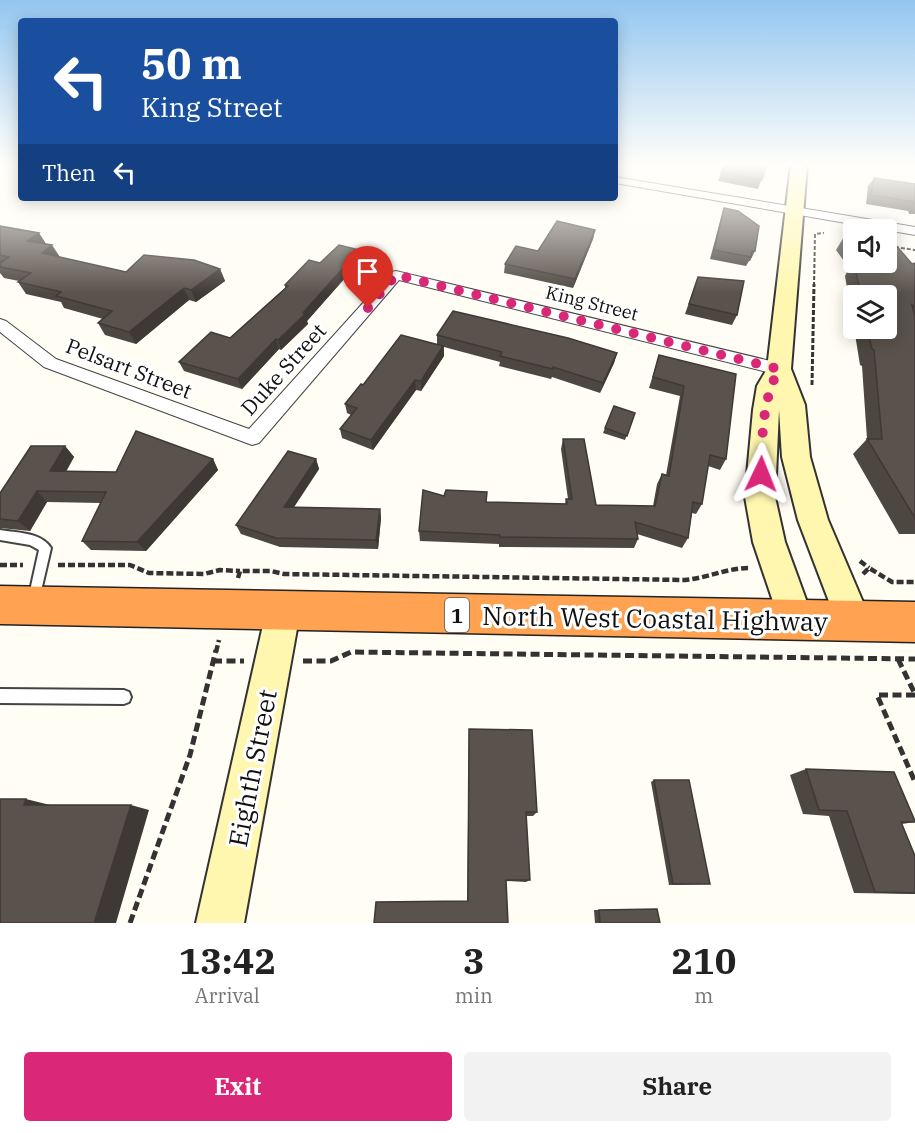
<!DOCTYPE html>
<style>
body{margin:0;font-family:"IBM Plex Serif",serif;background:#f2f2f2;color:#222;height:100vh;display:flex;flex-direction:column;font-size:22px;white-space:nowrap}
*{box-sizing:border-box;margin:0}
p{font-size:20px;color:#767676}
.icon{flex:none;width:33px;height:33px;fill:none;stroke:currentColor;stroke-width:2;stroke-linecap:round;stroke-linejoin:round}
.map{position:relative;height:923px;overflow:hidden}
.panel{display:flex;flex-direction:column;background:#fff;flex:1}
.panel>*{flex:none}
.top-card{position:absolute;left:18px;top:18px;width:600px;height:183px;border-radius:6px;box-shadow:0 3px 15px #0003;background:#1a4fa0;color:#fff;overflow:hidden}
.buttons{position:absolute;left:843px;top:219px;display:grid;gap:12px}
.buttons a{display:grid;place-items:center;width:54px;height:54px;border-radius:6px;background:#fff;box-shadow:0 3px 15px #0003;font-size:30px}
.pin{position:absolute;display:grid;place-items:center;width:51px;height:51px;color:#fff;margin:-62px -26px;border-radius:50% 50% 50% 0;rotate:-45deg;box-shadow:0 0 6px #0007}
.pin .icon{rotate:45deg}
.me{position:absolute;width:66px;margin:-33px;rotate:2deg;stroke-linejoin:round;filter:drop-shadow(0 0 4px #0008)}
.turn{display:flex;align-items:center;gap:21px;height:126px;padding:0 24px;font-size:27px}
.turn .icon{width:78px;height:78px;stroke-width:2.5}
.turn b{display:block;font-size:42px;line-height:51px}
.then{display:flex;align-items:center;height:57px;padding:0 24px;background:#0003;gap:12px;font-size:22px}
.eta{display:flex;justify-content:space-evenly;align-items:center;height:102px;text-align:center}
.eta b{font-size:36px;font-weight:700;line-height:42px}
.action{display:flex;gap:12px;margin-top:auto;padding:12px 24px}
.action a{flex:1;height:69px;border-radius:6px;background:#db2777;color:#fff;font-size:24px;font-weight:700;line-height:69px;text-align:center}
.action a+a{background:#f2f2f2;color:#222}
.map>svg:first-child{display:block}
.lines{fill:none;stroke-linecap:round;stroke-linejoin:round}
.lane-casing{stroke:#444;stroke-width:4}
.street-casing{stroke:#444;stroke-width:2}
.secondary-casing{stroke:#333;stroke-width:4}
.highway-casing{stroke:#222;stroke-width:3}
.path-far3{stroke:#333;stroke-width:2;stroke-dasharray:4 2;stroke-linecap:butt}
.path-far2{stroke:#333;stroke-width:3;stroke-dasharray:5 2;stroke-linecap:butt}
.path-far1{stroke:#333;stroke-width:4.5;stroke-dasharray:7 3;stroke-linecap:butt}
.path{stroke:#333;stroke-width:5;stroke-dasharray:9 4.5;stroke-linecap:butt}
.lane{fill:#fff;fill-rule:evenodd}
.street{fill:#fff;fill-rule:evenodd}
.secondary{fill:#fff7af;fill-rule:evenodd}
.highway{fill:#ffa352;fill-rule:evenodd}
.wall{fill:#4d4741}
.shaded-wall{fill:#3f3935}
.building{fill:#5a524c;stroke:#3f3935;stroke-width:1.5}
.route{stroke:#db2777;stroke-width:10;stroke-dasharray:0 18}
.labels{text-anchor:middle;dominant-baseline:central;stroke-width:6;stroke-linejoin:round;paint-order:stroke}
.far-street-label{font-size:18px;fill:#111;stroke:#fff}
.shield{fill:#fff;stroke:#585858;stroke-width:1.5}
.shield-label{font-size:20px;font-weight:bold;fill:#111}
.street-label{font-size:21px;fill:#111;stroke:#fff}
.near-street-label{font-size:26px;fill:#111;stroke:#fff}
</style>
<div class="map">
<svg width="915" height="923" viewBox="0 0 915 923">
<rect width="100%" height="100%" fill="#fffdf4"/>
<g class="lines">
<defs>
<g id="lane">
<path d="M0 530C17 533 41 532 51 548L38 604 34 606 30 604 28 600 39 550 30 545 0 540Z"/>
<polygon points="0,689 124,690 129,692 131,697 129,702 124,704 0,703"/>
</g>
<g id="street">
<polygon points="615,177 915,227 915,235 615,183"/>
<polygon points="396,271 779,363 785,365 787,369 785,373 779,375 399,280 259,443 252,445 44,367 0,332 0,319 6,321 56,359 249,429 391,272"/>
</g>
<g id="secondary">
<polygon points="791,164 807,164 791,369 805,405 810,457 828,520 871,621 865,633 853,638 841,633 798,520 782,457 779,410 775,497 785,542 813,619 807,631 795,636 783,631 753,542 745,497 753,410 757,386 767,369"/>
<polygon points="283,596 295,600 300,612 244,923 196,923 266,612 271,600"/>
</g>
<polygon id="highway" points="0,586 915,602 915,642 0,624"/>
</defs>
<use href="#lane" class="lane-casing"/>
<use href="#street" class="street-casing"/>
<use href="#secondary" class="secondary-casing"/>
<use href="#highway" class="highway-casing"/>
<g class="path-far3">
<polyline points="895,247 915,250"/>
<polyline points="814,286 815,234 824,233"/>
</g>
<polyline class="path-far2" points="812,385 814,284"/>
<g class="path-far1">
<polyline points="860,561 869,568"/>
<polyline points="0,565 23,565"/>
<polyline points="58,565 130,565 149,573 204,574 220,570 240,571"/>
<polyline points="863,574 869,568 892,582 915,582"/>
<path d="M238 578 240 571H271L284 574 685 580C707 578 727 568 749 568"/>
<polyline points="216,652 219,640"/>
</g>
<g class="path">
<polyline points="898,659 915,694"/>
<polyline points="213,661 244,661"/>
<polyline points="303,661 331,661 351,652 915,659"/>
<polyline points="915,695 877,695 915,782"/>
<polyline points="130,923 190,755 216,650"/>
</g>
<use href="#lane" class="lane"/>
<use href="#street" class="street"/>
<use href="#secondary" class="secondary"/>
<use href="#highway" class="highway"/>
</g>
<g class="wall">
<polygon points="767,164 758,189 718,181 721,172"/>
<polygon points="874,178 915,184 915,214 909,214 908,211 866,204 868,186"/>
<polygon points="724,208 755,251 750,261 749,261 746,266 710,259 721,218"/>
<polygon points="0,226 39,233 46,244 59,257 126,272 220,269 225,281 196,302 189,300 136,344 105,335 98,323 103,319 64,308 61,302 26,294 18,282 19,281 4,278 0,273"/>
<polygon points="595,230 593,239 573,288 504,273 505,264 538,251"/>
<polygon points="845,235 854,235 854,262 915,263 915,534 899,534 853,454 867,439 862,366 860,365 854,328 886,328 886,296 854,296 854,328 845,276 849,268 836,250"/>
<polygon points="320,263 372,263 356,280 345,278 307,321 308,324 281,350 279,349 242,389 184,371 179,362 230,338 285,288 285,285"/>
<polygon points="698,277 737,315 732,325 685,314"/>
<polygon points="437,335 617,353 614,363 600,393 552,377 551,379 499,366 500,362 444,347 444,356 421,391 416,390 373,450 342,438 340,429 351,415 347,413 345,404 363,385 437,344"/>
<polygon points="659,355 736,374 726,459 720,470 708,466 702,504 696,514 692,513 688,538 682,548 637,534 638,539 634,548 499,547 499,544 420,541 419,531 444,496 486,502 565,504 566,499 568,499 561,449 563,439 596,505 653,506 657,484 662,474 666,475 680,396 649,388"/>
<polygon points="635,413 625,440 603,433 605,428"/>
<polygon points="65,446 74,457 66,472 116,472 213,459 218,470 146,551 91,550 82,541 101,503 47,502 30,531 0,528 0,493"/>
<polygon points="316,459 319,469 294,507 380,509 381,518 378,549 280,547 241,534 236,525"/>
<polygon points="469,737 537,812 533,816 526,816 530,880 526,882 506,881 467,901"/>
<polygon points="806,769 915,822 902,824 915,856 915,894 854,893 829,816 803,814 790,775"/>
<polygon points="654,780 710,884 669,885 651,782"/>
<polygon points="650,909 660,923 595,923 594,910"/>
</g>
<g class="shaded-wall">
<polygon points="595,230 593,239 573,288 575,279"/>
<polygon points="39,233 46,244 27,241"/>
<polygon points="52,245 60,257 42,253"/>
<polygon points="371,253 372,263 356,280 354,270"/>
<polygon points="343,268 345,278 307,321 308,324 281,350 278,340"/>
<polygon points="220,269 225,281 196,302 191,290"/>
<polygon points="184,288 189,300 136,344 129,332"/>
<polygon points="276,339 279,349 242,389 238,379"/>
<polygon points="443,346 444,356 421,391 421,381"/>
<polygon points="617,353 614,363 600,393 603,383"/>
<polygon points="415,380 416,390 373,450 371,440"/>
<polygon points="65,446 74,457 59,482 50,471"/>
<polygon points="213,459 218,470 146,551 137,542"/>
<polygon points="316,459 319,469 288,516 284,507"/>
<polygon points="37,491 47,502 30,531 18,521"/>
<polygon points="380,509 381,518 378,549 376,540"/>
<polygon points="26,799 50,805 24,805"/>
<polygon points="131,805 149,810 116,923 94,923"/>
</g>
<g class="building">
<polygon points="725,164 767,164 762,180 721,172"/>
<polygon points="874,178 915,184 915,205 914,202 871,195"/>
<polygon points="724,208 738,211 759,226 755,251 752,251 751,257 714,250"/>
<polygon points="557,221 595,230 575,279 505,264 516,246 538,251"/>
<polygon points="0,226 39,233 27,241 52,245 42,253 126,272 144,255 194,260 220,269 191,290 184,288 129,332 98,323 112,311 56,296 61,292 18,282 31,273 0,267 0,263 9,257 0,255"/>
<polygon points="845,235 854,235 854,246"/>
<polygon points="886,236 888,236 912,264 915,263 915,307 912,305 915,316 915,518 867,439 882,439 874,350 872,349 867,328 886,328 886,296 861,296 854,262 886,262"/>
<polygon points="339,245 371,253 354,270 343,268 303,313 305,314 278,340 276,339 238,379 179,362 211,332 230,338 288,286 285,285 309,260 320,263"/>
<polygon points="698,277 744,281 737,315 689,304"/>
<polygon points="453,311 568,338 617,353 603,383 553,367 553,369 500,356 502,352 437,335"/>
<polygon points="401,335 443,346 421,381 415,380 371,440 340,429 357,408 345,404 361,384 363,385"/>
<polygon points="659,355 736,374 726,459 710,455 702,504 693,502 688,538 635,522 638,539 500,537 500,535 419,531 423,490 444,496 446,490 487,492 486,502 567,504 566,499 572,499 563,439 584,439 596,505 655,506 662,474 669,476 684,386 653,377"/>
<polygon points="614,406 635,413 627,436 605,428"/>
<polygon points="136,431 213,459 137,542 82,541 106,492 37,491 18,521 0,519 0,493 31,446 65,446 50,471 116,472"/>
<polygon points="288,451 316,459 284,507 380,509 376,540 276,538 236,525"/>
<polygon points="469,729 532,730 537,812 526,812 530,880 506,880 508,923 374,923 376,902 468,901"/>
<polygon points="806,769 894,772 915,821 915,822 901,822 915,856 915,893 875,892 847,811 819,810"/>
<polygon points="654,780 689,780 710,884 673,884"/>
<polygon points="0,799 26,799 24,805 131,805 94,923 0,923"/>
<polygon points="657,909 660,923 600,923 599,910"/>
</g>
<linearGradient id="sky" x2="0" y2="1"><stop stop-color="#93c6f0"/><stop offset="0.56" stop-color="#fffefa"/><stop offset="1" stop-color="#fffefa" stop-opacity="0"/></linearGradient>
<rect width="915" height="294" fill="url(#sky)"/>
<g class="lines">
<path class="route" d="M368 308 396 275 779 369C762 400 762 438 761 474"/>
</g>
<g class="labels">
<g class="far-street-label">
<text transform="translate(592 303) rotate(14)">King Street</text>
</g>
<rect class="shield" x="445" y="598" width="24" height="34" rx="4.5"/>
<g class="shield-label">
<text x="457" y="615">1</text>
</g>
<g class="street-label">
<text transform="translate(129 368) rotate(21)">Pelsart Street</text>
<text transform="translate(283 369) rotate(-48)">Duke Street</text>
</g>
<g class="near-street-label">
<text transform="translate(655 618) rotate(1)">North West Coastal Highway</text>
<text transform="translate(252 768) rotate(-79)">Eighth Street</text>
</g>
</g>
</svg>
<div class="buttons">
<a><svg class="icon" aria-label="sound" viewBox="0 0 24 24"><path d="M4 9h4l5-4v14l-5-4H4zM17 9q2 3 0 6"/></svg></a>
<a><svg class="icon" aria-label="layers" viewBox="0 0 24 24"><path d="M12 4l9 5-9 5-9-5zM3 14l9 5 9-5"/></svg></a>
</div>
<div class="pin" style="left:368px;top:308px;background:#d93025"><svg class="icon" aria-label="arrive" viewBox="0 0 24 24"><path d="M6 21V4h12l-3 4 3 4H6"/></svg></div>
<svg class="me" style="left:761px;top:474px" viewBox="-20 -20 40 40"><path d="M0-17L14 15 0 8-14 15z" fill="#db2777" stroke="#fff" stroke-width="4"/></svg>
<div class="top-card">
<div class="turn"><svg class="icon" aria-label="left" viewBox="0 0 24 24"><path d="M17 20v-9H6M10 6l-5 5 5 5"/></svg><div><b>50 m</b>King Street</div></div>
<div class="then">Then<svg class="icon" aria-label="left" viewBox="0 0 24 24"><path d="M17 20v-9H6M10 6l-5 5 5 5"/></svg></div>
</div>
</div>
<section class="panel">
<div class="eta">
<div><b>13:42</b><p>Arrival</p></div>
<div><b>3</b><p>min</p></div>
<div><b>210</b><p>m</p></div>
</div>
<div class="action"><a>Exit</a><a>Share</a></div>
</section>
